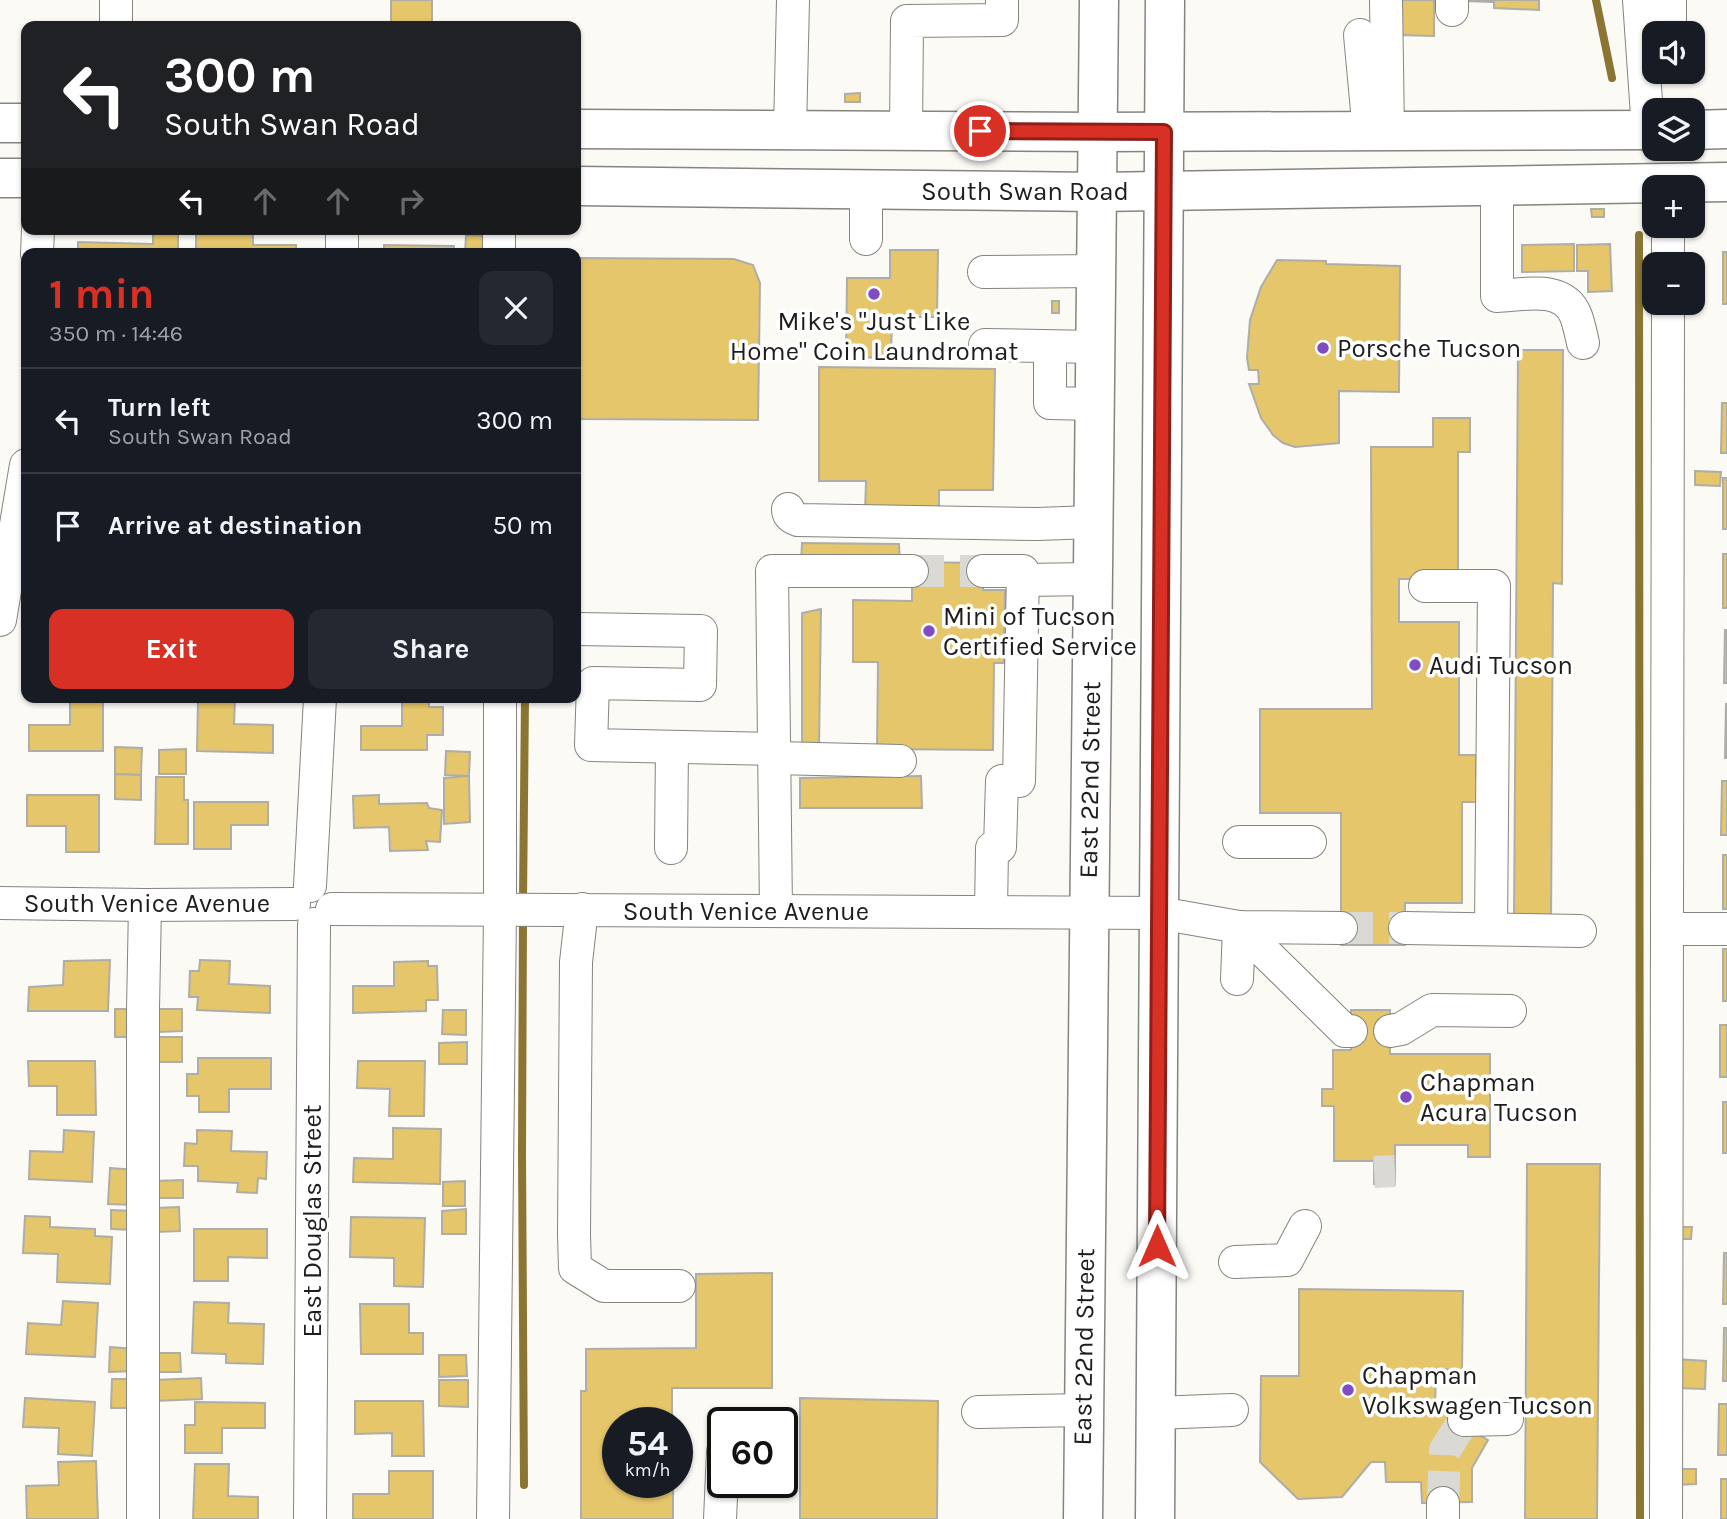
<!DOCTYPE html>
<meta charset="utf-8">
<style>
body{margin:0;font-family:Karla,sans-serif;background:#242831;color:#f1f3f6;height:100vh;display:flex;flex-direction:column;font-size:26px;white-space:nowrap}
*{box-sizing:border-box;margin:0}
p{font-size:23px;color:#9ea1a6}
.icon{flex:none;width:38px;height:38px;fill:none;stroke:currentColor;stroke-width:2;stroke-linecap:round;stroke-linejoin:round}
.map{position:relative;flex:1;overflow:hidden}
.panel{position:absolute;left:21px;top:248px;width:560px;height:455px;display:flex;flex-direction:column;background:#171b24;border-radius:14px;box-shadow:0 2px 5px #0004}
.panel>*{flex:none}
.guide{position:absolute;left:21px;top:21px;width:560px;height:214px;border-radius:14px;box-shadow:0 2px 5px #0004;background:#202124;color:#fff;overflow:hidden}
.tools{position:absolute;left:1642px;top:21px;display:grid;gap:14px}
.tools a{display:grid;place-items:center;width:63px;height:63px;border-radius:14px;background:#171b24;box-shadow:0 2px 5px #0004;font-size:35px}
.speed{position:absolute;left:602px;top:1407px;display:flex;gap:14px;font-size:35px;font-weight:700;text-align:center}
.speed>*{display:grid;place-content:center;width:91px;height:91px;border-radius:50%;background:#171b24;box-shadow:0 2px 5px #0004;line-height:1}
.speed small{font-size:18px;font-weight:400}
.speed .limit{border:4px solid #111;border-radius:10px;background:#fff;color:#111}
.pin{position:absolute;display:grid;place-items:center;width:60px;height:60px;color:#fff;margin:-30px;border:4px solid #fff;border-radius:50%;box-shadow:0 2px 7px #0007}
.me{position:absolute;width:77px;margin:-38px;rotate:0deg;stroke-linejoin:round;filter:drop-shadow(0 0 5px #0008)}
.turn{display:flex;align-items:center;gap:24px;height:147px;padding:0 28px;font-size:32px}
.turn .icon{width:91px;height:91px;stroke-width:2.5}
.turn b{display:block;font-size:49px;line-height:60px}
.lanes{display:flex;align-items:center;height:66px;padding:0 28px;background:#0003;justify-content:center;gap:35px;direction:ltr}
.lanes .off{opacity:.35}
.round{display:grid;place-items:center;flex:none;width:74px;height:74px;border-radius:14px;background:#242831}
.overview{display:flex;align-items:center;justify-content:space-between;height:119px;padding:0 28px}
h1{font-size:42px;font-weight:700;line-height:52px;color:#d93025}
.primary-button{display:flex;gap:14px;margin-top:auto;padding:14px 28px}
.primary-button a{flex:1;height:80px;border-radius:14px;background:#d93025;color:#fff;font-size:28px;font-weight:700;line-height:80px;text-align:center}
.primary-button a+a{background:#242831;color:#f1f3f6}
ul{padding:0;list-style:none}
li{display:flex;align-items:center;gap:21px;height:105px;padding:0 28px;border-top:2px solid #363941}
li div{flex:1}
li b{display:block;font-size:26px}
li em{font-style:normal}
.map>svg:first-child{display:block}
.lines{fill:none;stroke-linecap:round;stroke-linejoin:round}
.stream{stroke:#8a7533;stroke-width:8}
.building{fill:#e5c66a;stroke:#aeada8;stroke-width:2}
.minor-tunnel{stroke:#dad9d4;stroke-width:32;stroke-dasharray:32 16;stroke-linecap:butt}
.minor-casing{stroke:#85847f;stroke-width:34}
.major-casing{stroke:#85847f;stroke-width:41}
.minor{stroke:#fff;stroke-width:32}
.major{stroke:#fff;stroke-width:38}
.route-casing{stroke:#8d1f18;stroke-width:18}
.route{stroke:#d93025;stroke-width:12}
.poi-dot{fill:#814bc2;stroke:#fff;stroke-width:2.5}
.labels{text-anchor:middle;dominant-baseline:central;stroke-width:7;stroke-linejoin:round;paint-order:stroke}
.street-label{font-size:26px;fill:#1e1d1c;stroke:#fff}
.poi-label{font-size:26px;fill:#1e1d1c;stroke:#fff;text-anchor:start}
</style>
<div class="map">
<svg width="1727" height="1519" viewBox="0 0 1727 1519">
<rect width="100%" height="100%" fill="#fbfaf5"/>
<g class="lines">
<g class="stream">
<polyline points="1596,0 1612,78"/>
<polyline points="1639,235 1640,1519"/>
<polyline points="523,902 525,698"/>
<polyline points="523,915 522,1154 524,1485"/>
</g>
</g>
<g class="building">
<rect x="391" y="0" width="41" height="26"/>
<polygon points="1397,0 1434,0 1434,36 1397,35"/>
<polygon points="1464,0 1539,0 1539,10 1494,8 1494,2 1464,1"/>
<polygon points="860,93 860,102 845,102 845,94"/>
<polygon points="1591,209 1604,209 1604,217 1592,217"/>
<polygon points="153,229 178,230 178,254 78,254 78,242 153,244"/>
<polygon points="196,229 253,229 253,245 296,245 296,254 196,254"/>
<polygon points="466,235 490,236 489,254 465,254"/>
<polygon points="1574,244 1574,271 1522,272 1522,245"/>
<polygon points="1610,244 1612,291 1588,292 1588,271 1577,271 1577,245"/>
<polygon points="384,245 454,246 453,254 384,254"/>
<polygon points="890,250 938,250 937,317 892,317 891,358 846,357 847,278 890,278"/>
<rect x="1723" y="252" width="4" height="52"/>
<polygon points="576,258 734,259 753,265 760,283 758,420 576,419"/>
<polygon points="1277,260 1326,261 1326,264 1400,266 1399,392 1339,391 1339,443 1295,447 1283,443 1273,435 1261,418 1249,384 1259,384 1258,370 1249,370 1247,358 1250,320 1261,287"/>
<polygon points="1692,272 1700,272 1699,287 1692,287"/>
<rect x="1052" y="301" width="7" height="12"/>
<polygon points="1518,350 1563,350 1562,584 1553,583 1551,923 1514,923"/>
<polygon points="819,367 995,369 993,490 939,490 939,514 865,513 866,481 819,481"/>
<polygon points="1722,403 1727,403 1727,453 1721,453"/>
<polygon points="1433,418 1470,418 1470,452 1458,452 1458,579 1399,579 1399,622 1459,622 1459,755 1476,755 1476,777 1485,777 1485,802 1462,802 1462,903 1405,903 1405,945 1341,945 1341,813 1260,813 1260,709 1372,709 1371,447 1433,447"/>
<polygon points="1695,471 1721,472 1720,486 1695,485"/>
<rect x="1723" y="478" width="4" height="51"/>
<polygon points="802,543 899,544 900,564 801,564"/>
<rect x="1723" y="554" width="4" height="54"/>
<polygon points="912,562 983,563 983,590 1005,590 1004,663 994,663 993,750 877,749 878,662 853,662 853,600 912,601"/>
<polygon points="821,609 819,747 802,746 802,613"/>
<polygon points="1725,630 1727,630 1727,683 1724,683"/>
<polygon points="70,698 103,698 103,751 29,751 29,725 70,725"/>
<polygon points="198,699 235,700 234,724 273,725 273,753 197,751"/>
<polygon points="402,700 429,700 429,707 443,707 443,735 427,735 427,750 361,750 361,726 402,726"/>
<polygon points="1726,704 1727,704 1727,758 1725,758"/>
<polygon points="115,747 142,748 141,775 115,774"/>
<polygon points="186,749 186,774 159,774 159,750"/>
<polygon points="446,751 470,752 469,776 445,775"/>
<polygon points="115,774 141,775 141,800 115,799"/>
<polygon points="469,776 470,822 444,824 444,778"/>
<polygon points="921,776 922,808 800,808 800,778"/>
<polygon points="156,777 184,777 184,800 188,800 188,844 155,844"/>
<polygon points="1722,781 1727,781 1727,835 1721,835"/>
<polygon points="27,795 99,795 99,852 66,852 66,826 27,826"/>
<polygon points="379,795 379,804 427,803 429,808 442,810 440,842 426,841 428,850 390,851 389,827 354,828 353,796"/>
<polygon points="194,802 268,802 268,825 231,825 231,849 194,849"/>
<rect x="1723" y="855" width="4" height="54"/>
<rect x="1723" y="949" width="4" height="52"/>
<polygon points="110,960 108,1011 28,1011 29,987 63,985 64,961"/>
<polygon points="200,960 230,961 229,984 270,986 270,1013 197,1010 198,997 189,997 190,971 199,971"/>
<polygon points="428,961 428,966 437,966 438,1000 426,1000 426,1011 353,1013 353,986 394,986 394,962"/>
<rect x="115" y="1009" width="28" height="28"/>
<polygon points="158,1009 182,1009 182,1031 158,1032"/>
<polygon points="443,1010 466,1010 466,1035 442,1034"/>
<polygon points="1351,1010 1390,1010 1390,1054 1490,1054 1490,1157 1468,1157 1468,1145 1395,1145 1395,1184 1374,1184 1374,1161 1334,1161 1334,1106 1322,1106 1322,1089 1333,1089 1333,1050 1351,1050"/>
<rect x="1720" y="1025" width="7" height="52"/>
<rect x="155" y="1037" width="27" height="25"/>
<polygon points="467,1042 467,1064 439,1064 439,1043"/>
<polygon points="198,1058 271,1058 271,1089 229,1089 229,1112 199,1112 199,1096 187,1096 187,1074 198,1074"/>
<polygon points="28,1061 95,1061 96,1115 57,1115 57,1086 29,1086"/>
<polygon points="358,1061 425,1061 424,1116 389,1116 390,1089 357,1088"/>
<rect x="1723" y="1102" width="4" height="51"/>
<polygon points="393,1128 441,1129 440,1184 353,1182 354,1158 393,1159"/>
<polygon points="64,1130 94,1132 92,1182 29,1179 30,1151 63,1152"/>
<polygon points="197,1130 232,1131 231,1151 267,1152 266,1179 258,1178 257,1193 237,1192 238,1183 198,1181 198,1166 184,1166 185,1143 197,1144"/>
<polygon points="1527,1164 1600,1164 1597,1519 1525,1519"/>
<polygon points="110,1168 136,1170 135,1205 108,1204"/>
<polygon points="183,1180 183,1198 155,1198 154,1181"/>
<polygon points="465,1181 465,1206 443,1206 443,1182"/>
<polygon points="179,1207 180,1231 156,1232 155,1208"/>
<polygon points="466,1209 466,1234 442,1234 442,1211"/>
<polygon points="111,1210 136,1211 135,1230 111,1229"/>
<polygon points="25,1216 50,1217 50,1227 95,1229 95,1236 112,1237 110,1284 57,1282 58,1254 23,1253"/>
<polygon points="351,1217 425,1218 423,1287 394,1286 394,1258 350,1257"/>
<polygon points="1677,1227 1692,1227 1691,1239 1677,1239"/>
<polygon points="194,1229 267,1229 267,1258 228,1257 228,1281 194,1281"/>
<polygon points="1724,1253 1727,1253 1727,1304 1723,1304"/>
<polygon points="772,1273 772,1388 672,1388 672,1423 618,1423 618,1482 673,1482 673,1519 581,1519 581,1391 586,1391 586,1349 696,1348 696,1274"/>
<polygon points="1299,1289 1463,1291 1462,1370 1436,1369 1435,1410 1442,1413 1446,1403 1461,1409 1466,1427 1488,1440 1472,1468 1472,1502 1422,1503 1421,1482 1386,1482 1385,1462 1371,1462 1342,1497 1298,1499 1260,1462 1261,1376 1299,1376"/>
<polygon points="63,1301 98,1303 95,1357 26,1354 28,1323 61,1325"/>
<polygon points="194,1302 229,1303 228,1323 264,1324 263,1364 226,1363 226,1354 192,1353"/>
<polygon points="360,1304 409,1304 409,1333 423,1333 423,1354 361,1354"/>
<polygon points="1724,1328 1727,1328 1727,1381 1723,1381"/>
<polygon points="110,1347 136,1349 136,1371 109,1372"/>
<polygon points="157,1353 180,1353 181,1372 156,1372"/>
<polygon points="439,1355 466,1355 467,1376 439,1377"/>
<polygon points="1676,1359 1706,1361 1705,1389 1675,1388"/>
<polygon points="201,1378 202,1399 155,1401 154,1380"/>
<polygon points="112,1379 137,1379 137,1408 111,1408"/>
<polygon points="439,1380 468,1380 468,1407 439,1406"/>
<polygon points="25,1398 95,1402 92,1456 58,1454 59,1428 23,1427"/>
<polygon points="800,1398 938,1401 937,1519 800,1519"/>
<polygon points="355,1401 423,1401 424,1456 392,1456 392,1433 355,1434"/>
<polygon points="195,1402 265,1403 265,1428 222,1428 222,1453 185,1453 185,1425 195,1425"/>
<polygon points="1719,1404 1727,1404 1727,1455 1718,1455"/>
<polygon points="96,1461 98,1519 27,1519 26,1486 59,1485 58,1462"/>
<polygon points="195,1464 229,1464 228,1496 258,1497 258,1519 193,1519"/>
<polygon points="1677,1469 1696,1469 1696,1484 1677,1485"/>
<polygon points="389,1471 433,1471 433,1519 353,1519 353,1494 389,1494"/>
<rect x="1721" y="1479" width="6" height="40"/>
</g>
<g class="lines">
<g class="minor-tunnel">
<polyline points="912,571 983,571"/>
<polyline points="1341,928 1405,928"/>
<polyline points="1374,1172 1395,1171"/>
<polyline points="1443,1503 1445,1450 1464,1420"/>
</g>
<defs>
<g id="minor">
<polyline points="116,0 116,26"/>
<polyline points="1386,0 1388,131"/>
<polyline points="1452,0 1452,10"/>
<polyline points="1639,0 1648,130"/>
<polyline points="1670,0 1670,28"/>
<polyline points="1360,35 1369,132"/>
<polyline points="790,130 793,0"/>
<polyline points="906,131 907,21 1002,20 1002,0"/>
<path d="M1497 185V296C1523 295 1564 284 1576 316 1579 324 1581 334 1583 343"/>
<polyline points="866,189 866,239"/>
<polyline points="499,229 499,254"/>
<polyline points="37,254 38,229"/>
<polyline points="342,254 342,229"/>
<polyline points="1668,264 1668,226"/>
<polyline points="984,272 1096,271"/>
<polyline points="985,345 1095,347"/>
<polyline points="1050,347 1050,403 1095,404"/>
<path d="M788 509C788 516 792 518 798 520L1037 524 1093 522"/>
<polyline points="983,571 1023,571 1019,781 1002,781 1000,847 992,848 991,912"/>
<polyline points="1023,580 1092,579"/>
<polyline points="1425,586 1494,586 1491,929"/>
<polyline points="0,620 26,465"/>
<polyline points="576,629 701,631 700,685 593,683 591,745 774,749"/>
<polyline points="774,758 900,761"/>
<polyline points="1239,842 1310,842"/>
<polyline points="671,848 672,747"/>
<polyline points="310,886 320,698"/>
<polyline points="0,903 145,905 294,904"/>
<polyline points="332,909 1159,913 1239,927 1341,928"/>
<polyline points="582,909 576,962 574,1234 575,1268 604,1286 679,1286"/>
<polyline points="776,911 772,571 912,571"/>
<polyline points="1239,927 1345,1031 1351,1031"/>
<polyline points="1405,928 1580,931"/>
<polyline points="1667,929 1727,929"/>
<polyline points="1237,979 1239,927"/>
<polyline points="1390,1031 1401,1029 1432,1010 1510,1011"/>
<polyline points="1235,1262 1287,1260 1305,1226"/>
<polyline points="978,1412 1084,1410"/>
<polyline points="1156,1413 1232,1410"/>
<polyline points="1464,1420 1507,1419"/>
<polyline points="1443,1503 1443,1519"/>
<polyline points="143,1519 143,1009 145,905"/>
<polyline points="310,1519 314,924"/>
<polyline points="493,1519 500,910 500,698"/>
<polyline points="720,1519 723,1452"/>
<polyline points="1666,1519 1668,303"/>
</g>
<g id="major">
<polyline points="0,123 26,123"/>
<polyline points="576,129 1098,132 1654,130"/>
<polyline points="1692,130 1727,129"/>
<polyline points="0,178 26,178"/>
<polyline points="576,186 1097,192 1727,182"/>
<polyline points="1083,1519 1099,0"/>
<polyline points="1155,1519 1165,0"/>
</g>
</defs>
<use href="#minor" class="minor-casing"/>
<use href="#major" class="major-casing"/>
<use href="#minor" class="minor"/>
<use href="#major" class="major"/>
</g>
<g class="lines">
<defs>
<polyline id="route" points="980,131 1164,132 1157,1246"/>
</defs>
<use href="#route" class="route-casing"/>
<use href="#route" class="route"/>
</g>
<g class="poi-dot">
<circle cx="874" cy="294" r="7"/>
<circle cx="1323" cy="348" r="7"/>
<circle cx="929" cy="631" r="7"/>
<circle cx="1415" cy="665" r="7"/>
<circle cx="1406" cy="1097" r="7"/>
<circle cx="1348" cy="1390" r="7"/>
</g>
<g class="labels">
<g class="street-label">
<text x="1025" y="191">South Swan Road</text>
<text transform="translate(1090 780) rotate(-89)">East 22nd Street</text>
<text x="147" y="903">South Venice Avenue</text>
<text x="746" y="911">South Venice Avenue</text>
<text transform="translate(312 1221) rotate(-90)">East Douglas Street</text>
<text transform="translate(1084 1347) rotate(-89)">East 22nd Street</text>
</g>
<g class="poi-label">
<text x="874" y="321" text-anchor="middle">Mike's "Just Like<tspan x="874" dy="30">Home" Coin Laundromat</tspan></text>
<text x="1337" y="348">Porsche Tucson</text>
<text x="943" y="616">Mini of Tucson<tspan x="943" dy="30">Certified Service</tspan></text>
<text x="1429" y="665">Audi Tucson</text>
<text x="1420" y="1082">Chapman<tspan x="1420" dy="30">Acura Tucson</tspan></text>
<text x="1362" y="1375">Chapman<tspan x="1362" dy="30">Volkswagen Tucson</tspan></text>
</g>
</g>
</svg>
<div class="tools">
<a><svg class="icon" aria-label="sound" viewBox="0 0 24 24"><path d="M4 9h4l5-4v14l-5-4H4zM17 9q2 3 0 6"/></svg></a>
<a><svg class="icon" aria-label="layers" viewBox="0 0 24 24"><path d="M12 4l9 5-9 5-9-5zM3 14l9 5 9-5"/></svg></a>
<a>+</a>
<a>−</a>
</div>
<div class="speed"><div>54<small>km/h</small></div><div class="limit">60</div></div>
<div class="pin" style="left:980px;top:131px;background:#d93025"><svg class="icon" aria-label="arrive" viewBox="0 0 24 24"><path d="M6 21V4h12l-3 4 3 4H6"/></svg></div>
<svg class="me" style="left:1157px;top:1246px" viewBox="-20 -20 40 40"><path d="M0-17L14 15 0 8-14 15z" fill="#d93025" stroke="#fff" stroke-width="4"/></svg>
<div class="guide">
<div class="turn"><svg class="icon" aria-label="left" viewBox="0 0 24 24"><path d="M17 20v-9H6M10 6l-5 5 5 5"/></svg><div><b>300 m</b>South Swan Road</div></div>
<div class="lanes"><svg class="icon" aria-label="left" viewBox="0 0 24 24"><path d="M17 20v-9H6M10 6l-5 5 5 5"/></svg><svg class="icon off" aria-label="ahead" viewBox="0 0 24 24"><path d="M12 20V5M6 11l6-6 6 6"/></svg><svg class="icon off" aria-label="ahead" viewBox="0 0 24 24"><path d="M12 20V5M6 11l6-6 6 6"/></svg><svg class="icon off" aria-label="right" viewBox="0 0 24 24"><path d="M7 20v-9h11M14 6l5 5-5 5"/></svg></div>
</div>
<section class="panel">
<div class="overview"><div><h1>1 min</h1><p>350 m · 14:46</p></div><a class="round"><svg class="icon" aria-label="close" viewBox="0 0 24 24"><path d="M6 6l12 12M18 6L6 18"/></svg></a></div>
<ul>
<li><svg class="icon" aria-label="left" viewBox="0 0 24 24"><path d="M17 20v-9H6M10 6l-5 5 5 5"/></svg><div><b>Turn left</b><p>South Swan Road</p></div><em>300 m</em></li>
<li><svg class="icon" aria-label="arrive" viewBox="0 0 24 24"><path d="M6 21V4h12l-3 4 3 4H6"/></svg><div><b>Arrive at destination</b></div><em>50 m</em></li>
</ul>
<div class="primary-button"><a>Exit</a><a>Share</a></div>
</section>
</div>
